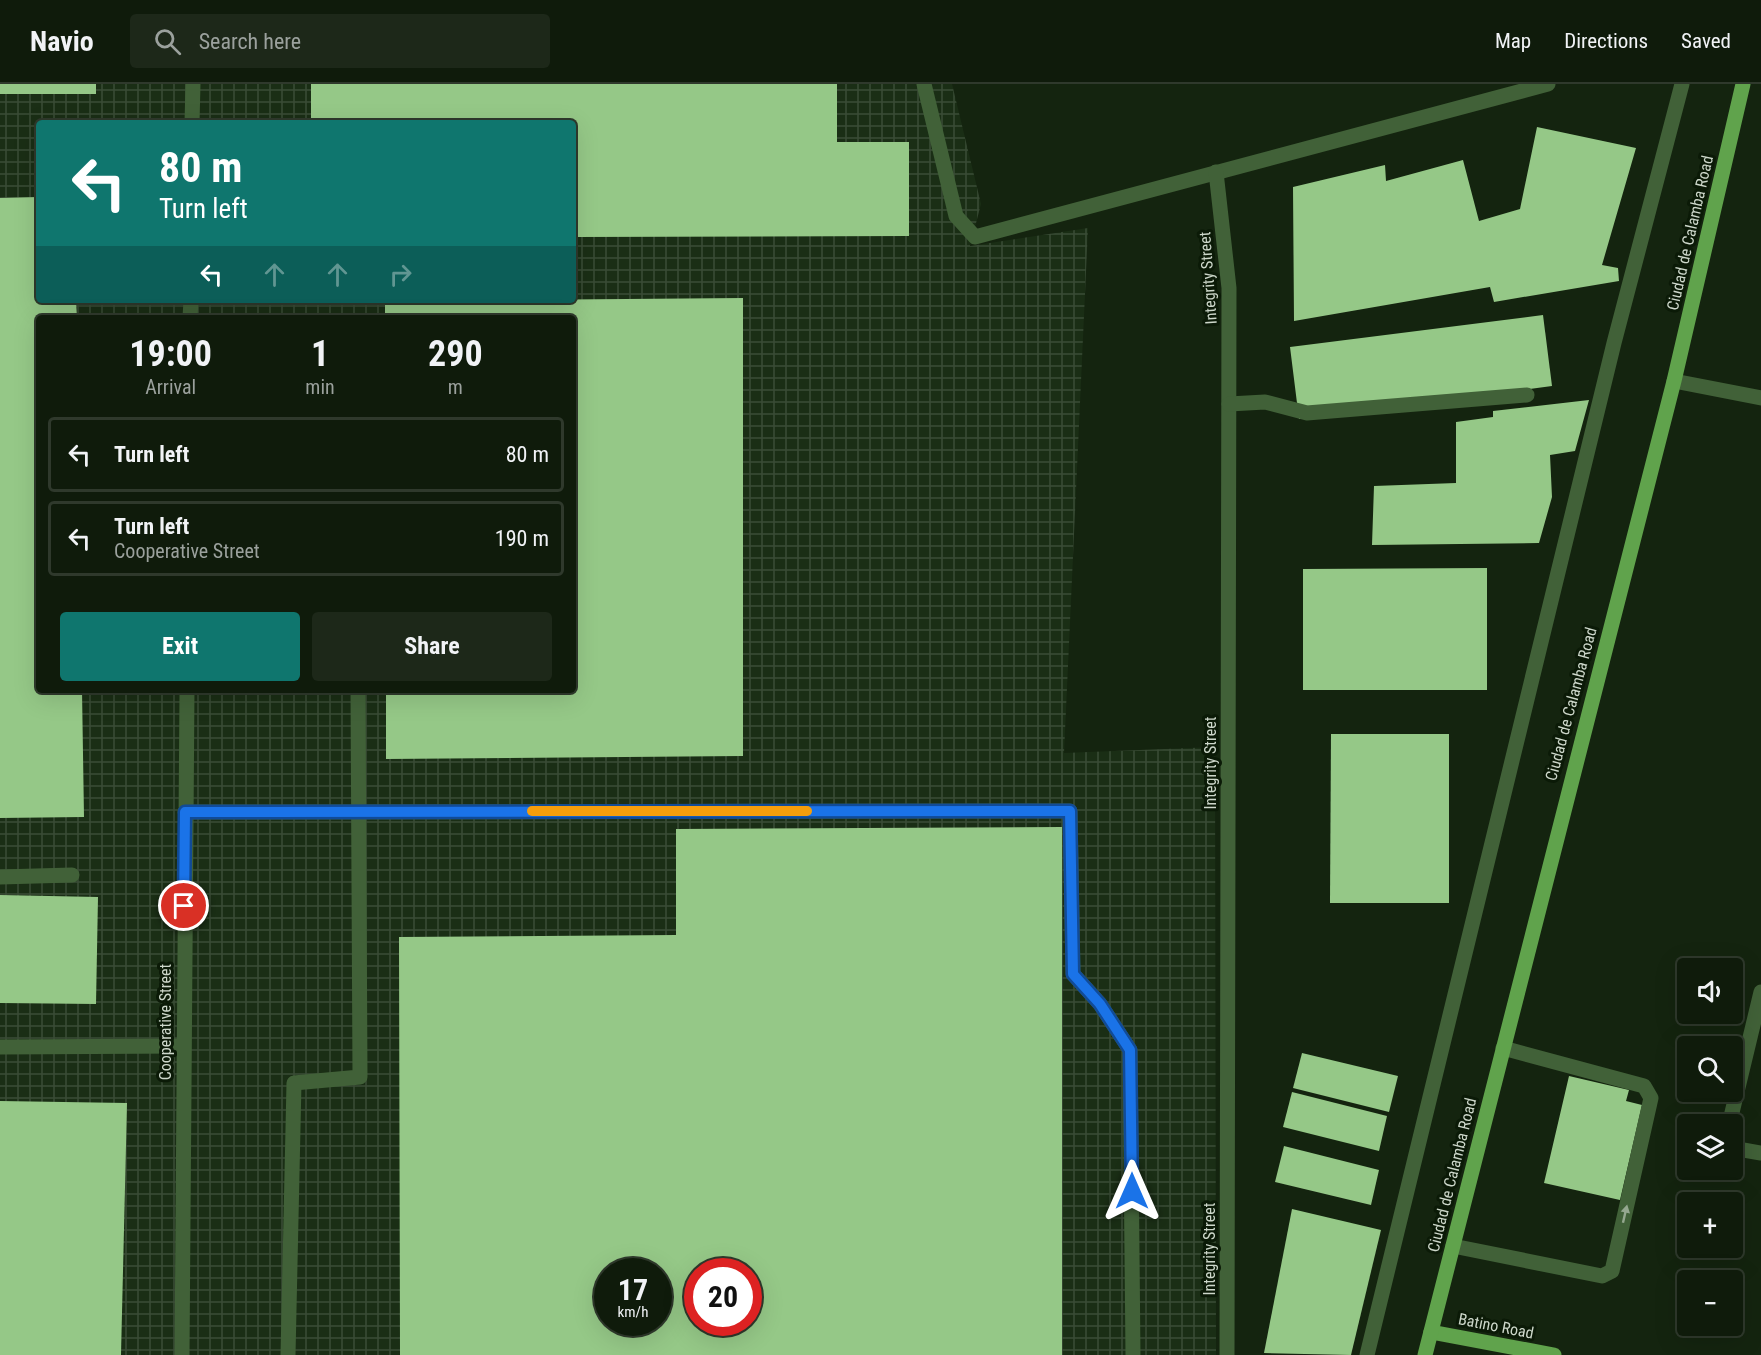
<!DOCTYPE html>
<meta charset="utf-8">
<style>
body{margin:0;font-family:"Roboto Condensed",sans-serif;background:#1d2819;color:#f1f3f6;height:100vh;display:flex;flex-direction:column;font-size:22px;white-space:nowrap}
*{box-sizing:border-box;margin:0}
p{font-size:20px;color:#9ba19d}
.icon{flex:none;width:33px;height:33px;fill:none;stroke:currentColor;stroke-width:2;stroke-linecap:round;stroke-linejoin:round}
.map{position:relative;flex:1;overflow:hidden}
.panel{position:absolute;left:36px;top:231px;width:540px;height:378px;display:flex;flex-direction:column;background:#0f1b0b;border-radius:6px;box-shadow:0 6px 24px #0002,0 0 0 2px #2f392c}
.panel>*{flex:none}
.hud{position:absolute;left:36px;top:36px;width:540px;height:183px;border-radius:6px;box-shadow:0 6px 24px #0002,0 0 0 2px #2f392c;background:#0f766e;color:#fff;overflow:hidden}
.fabs{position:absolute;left:1677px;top:874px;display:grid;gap:12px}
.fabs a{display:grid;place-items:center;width:66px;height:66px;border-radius:6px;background:#0f1b0b;box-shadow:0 6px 24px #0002,0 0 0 2px #2f392c;font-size:30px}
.speed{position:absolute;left:594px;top:1174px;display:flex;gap:12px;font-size:30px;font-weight:700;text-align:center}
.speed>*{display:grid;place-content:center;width:78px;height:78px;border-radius:50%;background:#0f1b0b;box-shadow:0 6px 24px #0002,0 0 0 2px #2f392c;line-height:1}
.speed small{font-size:15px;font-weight:400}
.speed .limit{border:9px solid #d22;background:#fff;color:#111}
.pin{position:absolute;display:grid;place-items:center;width:51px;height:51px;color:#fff;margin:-26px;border:3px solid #fff;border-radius:50%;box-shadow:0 2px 6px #0007}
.me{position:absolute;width:66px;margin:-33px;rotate:0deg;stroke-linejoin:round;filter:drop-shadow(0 0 4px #0008)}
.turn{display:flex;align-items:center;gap:21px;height:126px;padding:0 24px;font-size:27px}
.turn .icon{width:78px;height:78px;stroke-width:2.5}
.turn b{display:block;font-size:42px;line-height:51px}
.lanes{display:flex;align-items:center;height:57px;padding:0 24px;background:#0003;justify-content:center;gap:30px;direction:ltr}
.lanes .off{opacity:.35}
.eta{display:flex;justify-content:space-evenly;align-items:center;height:102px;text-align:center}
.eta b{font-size:36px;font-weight:700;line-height:42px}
.action{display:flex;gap:12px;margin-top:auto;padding:12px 24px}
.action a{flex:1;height:69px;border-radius:6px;background:#0f766e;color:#fff;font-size:24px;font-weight:700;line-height:69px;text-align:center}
.action a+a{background:#1d2819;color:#f1f3f6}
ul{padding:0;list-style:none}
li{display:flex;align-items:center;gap:18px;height:75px;margin:0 12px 9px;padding:0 12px;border:3px solid #2f392c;border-radius:6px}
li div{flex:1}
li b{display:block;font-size:22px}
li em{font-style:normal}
header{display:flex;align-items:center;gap:36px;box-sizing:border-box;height:84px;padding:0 30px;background:#0f1b0b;border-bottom:2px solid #2f392c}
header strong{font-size:28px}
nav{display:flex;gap:33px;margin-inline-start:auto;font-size:21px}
.search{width:420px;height:54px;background:#1d2819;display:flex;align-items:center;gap:15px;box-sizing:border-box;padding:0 21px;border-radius:6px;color:#9ba19d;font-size:22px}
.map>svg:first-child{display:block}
.industrial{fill:url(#industrial-grid);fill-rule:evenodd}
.building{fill:#95c887;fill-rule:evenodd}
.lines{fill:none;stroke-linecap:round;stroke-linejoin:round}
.minor{stroke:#416138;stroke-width:15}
.major{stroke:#60a34c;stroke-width:15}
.oneway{fill:#95a890}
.route-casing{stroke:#114b97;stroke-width:15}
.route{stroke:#1a73e8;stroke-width:10}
.slow{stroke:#f59e0b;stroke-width:10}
.labels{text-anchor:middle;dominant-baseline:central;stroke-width:6;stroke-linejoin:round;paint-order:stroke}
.street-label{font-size:16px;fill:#cdd7ca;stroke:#0b1a07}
</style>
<header>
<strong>Navio</strong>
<div class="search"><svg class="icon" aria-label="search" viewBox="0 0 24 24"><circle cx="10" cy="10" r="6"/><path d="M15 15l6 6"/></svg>Search here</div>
<nav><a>Map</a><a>Directions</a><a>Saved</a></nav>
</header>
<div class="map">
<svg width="1761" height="1271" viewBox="0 0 1761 1271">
<defs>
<pattern id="industrial-grid" width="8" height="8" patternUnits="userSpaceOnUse" patternTransform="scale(1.5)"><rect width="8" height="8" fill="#1a2e15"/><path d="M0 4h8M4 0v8" fill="none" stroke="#3a4c36"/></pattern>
</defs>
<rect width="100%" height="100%" fill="#14240f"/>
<path class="industrial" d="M0 0H952L981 120 970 162 1088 144 1064 669 1215 663 1216 1271H0ZM39 39H573V216H39ZM39 234H573V606H39ZM608 1188H658V1239H608ZM698 1188H748V1239H698Z"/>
<g class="building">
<rect x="0" y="0" width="96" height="10"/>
<polygon points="311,0 837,0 837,58 909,58 909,152 573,153 573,39 311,39"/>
<polygon points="1537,43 1636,64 1602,181 1618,184 1619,197 1494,218 1490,203 1294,237 1293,103 1385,81 1386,97 1463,76 1479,137 1520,125"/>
<polygon points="39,113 39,216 76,216 77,234 39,234 39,606 82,606 84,733 0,734 0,114"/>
<polygon points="743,214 743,672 386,675 386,606 573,606 573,234 385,234 385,217"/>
<polygon points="1543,231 1552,302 1299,335 1290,263"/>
<polygon points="1589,316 1575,367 1550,371 1552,413 1539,459 1372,461 1374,402 1456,399 1456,338 1493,333 1493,327"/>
<polygon points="1487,484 1487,606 1303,606 1303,485"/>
<polygon points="1331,650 1449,650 1449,819 1330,819"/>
<path d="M1062 743V1271H400L399 853 676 851V745ZM608 1188H658V1239H608ZM698 1188H748V1239H698Z"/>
<polygon points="0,811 98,813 96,920 0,919"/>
<polygon points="1302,969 1398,992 1389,1028 1293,1004"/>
<polygon points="1569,992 1629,1006 1626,1017 1642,1021 1620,1116 1544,1099"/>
<polygon points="1292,1008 1387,1032 1379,1067 1283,1043"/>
<polygon points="0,1017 127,1019 121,1271 0,1271"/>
<polygon points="1284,1062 1379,1086 1371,1121 1275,1098"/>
<polygon points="1292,1125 1381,1146 1351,1271 1264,1269"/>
</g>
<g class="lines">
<g class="minor">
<polyline points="924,0 956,132 975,153 1548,0"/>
<polyline points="192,39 193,0"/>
<polyline points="1216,88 1229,204 1227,1271"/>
<polyline points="190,234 191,216"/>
<polyline points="1674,297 1761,314"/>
<polyline points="1229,320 1265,318 1307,329 1527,311"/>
<polyline points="185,728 1070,727 1073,890 1100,920 1130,966 1133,1271"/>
<polyline points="0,793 72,791"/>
<polyline points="0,963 183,962"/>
<polyline points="1729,1041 1761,908"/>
<polyline points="1732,1064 1761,1069"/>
<polyline points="1453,1162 1602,1192 1612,1187 1651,1014 1644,1002 1503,964"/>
<polyline points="182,1271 187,606"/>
<polyline points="288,1271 294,999 360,993 358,606"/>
<polyline points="1367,1271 1614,259 1682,0"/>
</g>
<g class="major">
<polyline points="1431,1248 1554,1271"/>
<polyline points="1425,1271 1674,297 1743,0"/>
</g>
</g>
<defs><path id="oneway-solid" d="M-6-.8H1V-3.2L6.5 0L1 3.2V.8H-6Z" transform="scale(1.5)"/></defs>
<use class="oneway" href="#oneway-solid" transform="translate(1625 1130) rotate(-77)"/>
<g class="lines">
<defs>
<polyline id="route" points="184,822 185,728 1070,727 1073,890 1100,920 1130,966 1132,1107"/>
</defs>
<use href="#route" class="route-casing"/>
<use href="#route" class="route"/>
<polyline class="slow" points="532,727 807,727"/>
</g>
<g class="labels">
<g class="street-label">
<text transform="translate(1690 149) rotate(-77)">Ciudad de Calamba Road</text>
<text transform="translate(1208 194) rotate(-94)">Integrity Street</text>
<text transform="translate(1571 620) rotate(-75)">Ciudad de Calamba Road</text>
<text transform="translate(1210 679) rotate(-90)">Integrity Street</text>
<text transform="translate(165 938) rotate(-90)">Cooperative Street</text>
<text transform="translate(1452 1091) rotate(-76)">Ciudad de Calamba Road</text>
<text transform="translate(1209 1165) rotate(-90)">Integrity Street</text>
<text transform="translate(1496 1242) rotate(11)">Batino Road</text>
</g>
</g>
</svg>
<div class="fabs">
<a><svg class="icon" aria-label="sound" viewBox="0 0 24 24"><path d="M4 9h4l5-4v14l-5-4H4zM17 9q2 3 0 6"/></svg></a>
<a><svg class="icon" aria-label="search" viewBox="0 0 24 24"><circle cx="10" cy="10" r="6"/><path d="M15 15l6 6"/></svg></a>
<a><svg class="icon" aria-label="layers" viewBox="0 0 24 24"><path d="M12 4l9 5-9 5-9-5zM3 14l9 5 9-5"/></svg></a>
<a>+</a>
<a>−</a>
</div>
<div class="speed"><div>17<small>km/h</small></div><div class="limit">20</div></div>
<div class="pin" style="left:184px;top:822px;background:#d93025"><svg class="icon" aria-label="arrive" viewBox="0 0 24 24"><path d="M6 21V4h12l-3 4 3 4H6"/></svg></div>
<svg class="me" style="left:1132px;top:1107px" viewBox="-20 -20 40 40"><path d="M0-17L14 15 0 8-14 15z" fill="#1a73e8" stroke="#fff" stroke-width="4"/></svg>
<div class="hud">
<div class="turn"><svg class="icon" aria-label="left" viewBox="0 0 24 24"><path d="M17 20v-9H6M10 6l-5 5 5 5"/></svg><div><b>80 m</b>Turn left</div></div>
<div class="lanes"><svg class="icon" aria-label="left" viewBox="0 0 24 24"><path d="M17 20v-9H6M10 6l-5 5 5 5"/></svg><svg class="icon off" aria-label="ahead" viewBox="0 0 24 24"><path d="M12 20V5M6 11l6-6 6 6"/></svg><svg class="icon off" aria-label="ahead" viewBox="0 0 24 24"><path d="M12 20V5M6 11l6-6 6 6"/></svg><svg class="icon off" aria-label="right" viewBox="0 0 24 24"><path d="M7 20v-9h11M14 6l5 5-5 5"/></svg></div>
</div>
<section class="panel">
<div class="eta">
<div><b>19:00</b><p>Arrival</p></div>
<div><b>1</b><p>min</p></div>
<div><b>290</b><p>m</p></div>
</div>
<ul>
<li><svg class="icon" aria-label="left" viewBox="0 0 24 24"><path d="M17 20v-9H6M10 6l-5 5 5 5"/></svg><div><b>Turn left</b></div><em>80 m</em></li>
<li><svg class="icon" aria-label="left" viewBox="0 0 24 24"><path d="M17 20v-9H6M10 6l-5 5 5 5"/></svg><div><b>Turn left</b><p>Cooperative Street</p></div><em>190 m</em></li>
</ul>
<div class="action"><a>Exit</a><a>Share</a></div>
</section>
</div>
